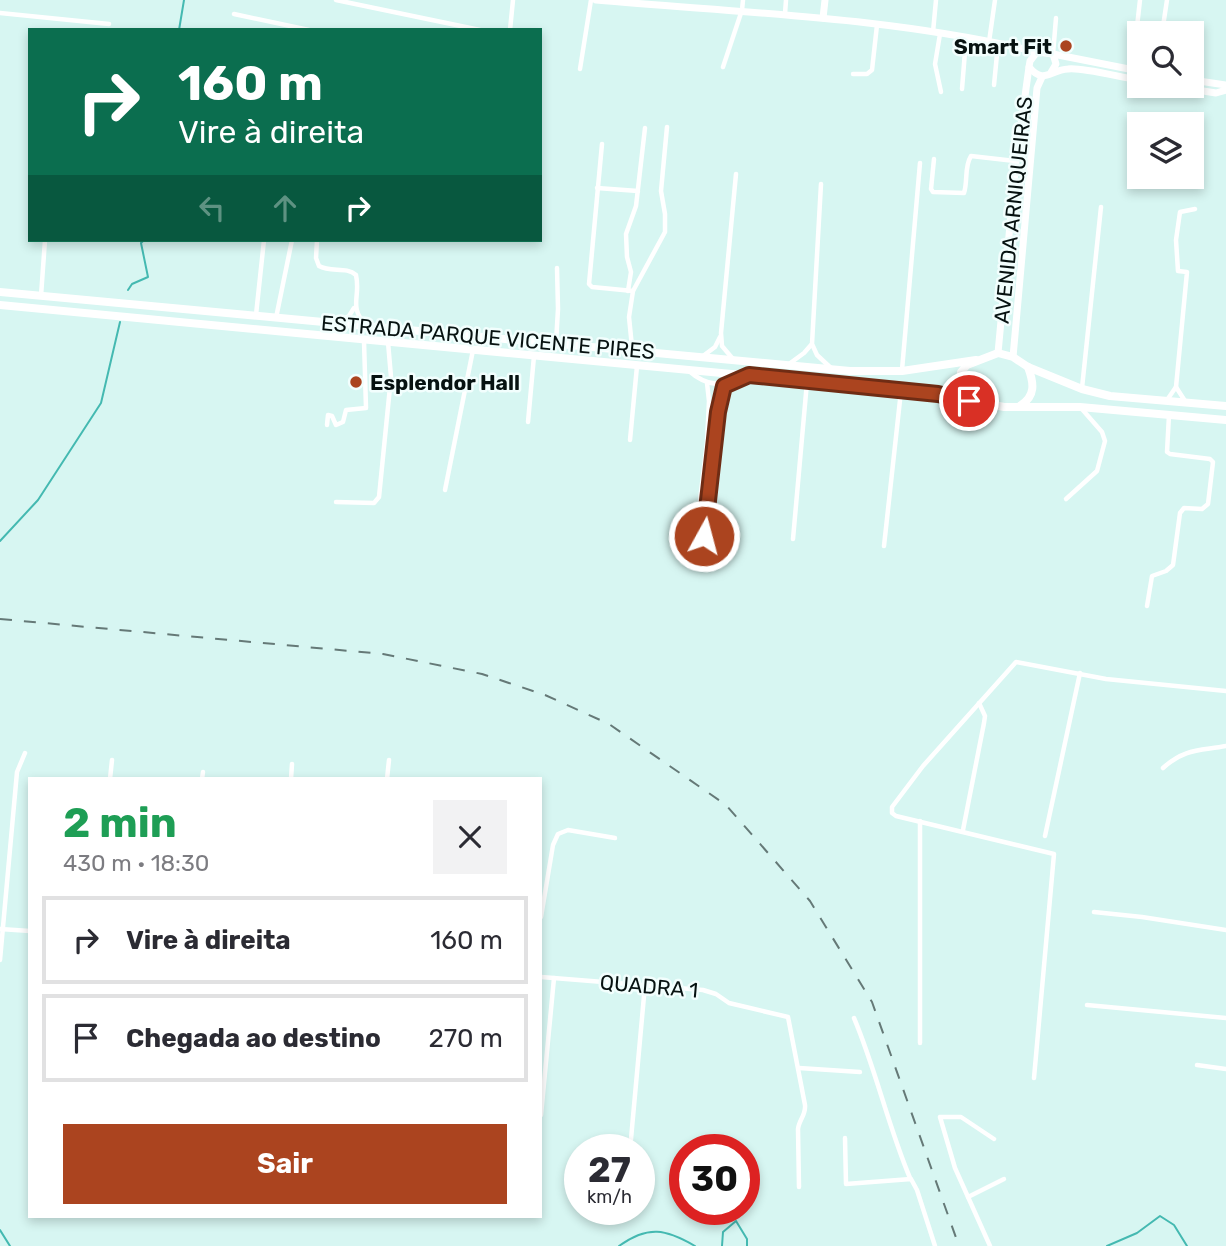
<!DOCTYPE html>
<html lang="pt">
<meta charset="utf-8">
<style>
body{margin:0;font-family:Rubik,sans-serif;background:#f2f2f3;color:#2b2b33;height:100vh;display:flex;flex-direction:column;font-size:26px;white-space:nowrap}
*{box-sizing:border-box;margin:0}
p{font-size:23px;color:#7c7c81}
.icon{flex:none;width:38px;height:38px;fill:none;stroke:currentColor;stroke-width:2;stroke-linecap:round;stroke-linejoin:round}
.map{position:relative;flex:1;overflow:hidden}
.details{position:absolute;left:28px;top:777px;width:514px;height:441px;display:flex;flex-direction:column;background:#fff;border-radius:0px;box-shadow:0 4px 10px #0003}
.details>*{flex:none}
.hud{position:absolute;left:28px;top:28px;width:514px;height:214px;border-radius:0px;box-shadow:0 4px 10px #0003;background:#0b6e4f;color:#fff;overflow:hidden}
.buttons{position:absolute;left:1127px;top:21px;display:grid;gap:14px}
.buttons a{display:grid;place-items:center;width:77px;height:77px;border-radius:0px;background:#fff;box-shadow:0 4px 10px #0003;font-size:35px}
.speed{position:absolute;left:564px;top:1134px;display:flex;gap:14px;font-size:35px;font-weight:700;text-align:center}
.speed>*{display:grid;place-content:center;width:91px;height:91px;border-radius:50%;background:#fff;box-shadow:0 4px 10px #0003;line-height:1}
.speed small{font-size:18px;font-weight:400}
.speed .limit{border:10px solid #d22;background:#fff;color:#111}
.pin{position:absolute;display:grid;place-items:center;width:60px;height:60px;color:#fff;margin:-30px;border:4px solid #fff;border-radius:50%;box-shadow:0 2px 7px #0007}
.me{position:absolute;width:77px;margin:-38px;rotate:7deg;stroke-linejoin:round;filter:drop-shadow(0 0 5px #0008)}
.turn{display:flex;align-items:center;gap:24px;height:147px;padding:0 35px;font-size:32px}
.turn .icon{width:91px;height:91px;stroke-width:2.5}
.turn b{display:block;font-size:49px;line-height:60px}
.lanes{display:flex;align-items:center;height:66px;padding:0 35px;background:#0003;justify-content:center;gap:35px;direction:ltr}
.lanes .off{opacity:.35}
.round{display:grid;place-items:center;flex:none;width:74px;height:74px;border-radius:0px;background:#f2f2f3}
.summary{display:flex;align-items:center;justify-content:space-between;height:119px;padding:0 35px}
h1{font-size:42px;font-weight:700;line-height:52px;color:#1e9e55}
.button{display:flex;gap:14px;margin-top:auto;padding:14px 35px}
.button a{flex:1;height:80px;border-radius:0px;background:#ab441f;color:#fff;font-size:28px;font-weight:700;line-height:80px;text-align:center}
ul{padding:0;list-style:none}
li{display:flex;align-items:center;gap:21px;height:88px;margin:0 14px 10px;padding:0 21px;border:4px solid #e1e1e2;border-radius:0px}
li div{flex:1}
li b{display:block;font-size:26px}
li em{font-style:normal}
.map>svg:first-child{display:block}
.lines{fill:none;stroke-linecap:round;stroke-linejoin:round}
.stream{stroke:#44b9b1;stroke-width:2}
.street{stroke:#fff;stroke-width:4.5}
.secondary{stroke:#fff;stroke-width:7}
.primary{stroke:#fff;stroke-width:8}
.rail{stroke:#657977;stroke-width:2;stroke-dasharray:12 12;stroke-linecap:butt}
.route-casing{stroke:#6f2c14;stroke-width:18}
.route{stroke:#ab441f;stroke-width:12}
.poi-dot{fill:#ab441f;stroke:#f2fefd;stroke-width:2.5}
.labels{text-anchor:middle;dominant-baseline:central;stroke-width:5;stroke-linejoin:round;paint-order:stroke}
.poi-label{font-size:21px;font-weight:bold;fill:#071211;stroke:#f2fefd;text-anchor:end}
.street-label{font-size:21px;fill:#071211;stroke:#f2fefd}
</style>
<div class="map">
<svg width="1226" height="1246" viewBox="0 0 1226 1246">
<rect width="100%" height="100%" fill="#d7f6f2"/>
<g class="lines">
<g class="stream">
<polyline points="179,30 184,0"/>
<polyline points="128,290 132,284 148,277 141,243 144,240"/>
<polyline points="0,541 38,500 101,403 120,322"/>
<polyline points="0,1230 10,1246"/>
<path d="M619 1246C648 1225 666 1229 695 1246"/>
<polyline points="722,1246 723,1232 736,1221 747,1239 747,1246"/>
<polyline points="1107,1246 1137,1233 1160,1216 1174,1225 1187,1246"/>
</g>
<g class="street">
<polyline points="336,0 480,30"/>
<polyline points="0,13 109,24"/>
<polyline points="234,14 309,30"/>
<polyline points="785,14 786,0"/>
<polyline points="510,30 513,0"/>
<polyline points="933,32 936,0"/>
<polyline points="1162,33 1167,0"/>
<polyline points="940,34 935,64 941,92"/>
<polyline points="989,42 995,0"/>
<polyline points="1053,54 1056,18"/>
<polyline points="723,67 742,10 743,0"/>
<polyline points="580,69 591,0"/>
<polyline points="1132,71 1140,0"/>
<polyline points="853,74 867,74 872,70 877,25"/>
<polyline points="994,85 998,44"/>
<polyline points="962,89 966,39"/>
<polyline points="602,144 589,284 592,287 633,291"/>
<path d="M934 159 931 189 933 192 964 193C968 181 964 167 971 156L1015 161"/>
<polyline points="821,184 812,344 817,355 832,369"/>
<polyline points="597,188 638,191"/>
<path d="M317 240 316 258 319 266C331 273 346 266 356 275 361 298 348 305 366 326"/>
<polyline points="628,291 631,272 627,257 626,234 636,206 645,128"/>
<polyline points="41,296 45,240"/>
<polyline points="256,315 264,240"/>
<polyline points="276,318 292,240"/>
<polyline points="341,321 349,316 354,308"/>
<polyline points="556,343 558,309 557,268"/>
<polyline points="636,350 632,347 629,317 633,291 665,232 665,214 661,191 667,127"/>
<polyline points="703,356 715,347 720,337"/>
<polyline points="733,359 722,346 721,333 736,174"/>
<polyline points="789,364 804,353 811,345"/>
<polyline points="902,370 920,163"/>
<path d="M689 371C707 387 724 387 745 377"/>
<polyline points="707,383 709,401 707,442 694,550 699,553 702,551 718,412 724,386"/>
<polyline points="1176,387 1185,401"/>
<polyline points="1082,388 1101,207"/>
<polyline points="1167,400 1176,387 1187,272 1178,271 1176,240 1180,212 1195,209"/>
<polyline points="528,422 534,356"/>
<polyline points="327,425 328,415 332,416 336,425 343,422 346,410 366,408 364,341"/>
<polyline points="630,440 637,366"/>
<polyline points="445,490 473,350"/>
<polyline points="1066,499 1097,471 1105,441 1102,432 1081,408"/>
<polyline points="336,502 374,503 379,497 391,377 388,342"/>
<polyline points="793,539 807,382"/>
<polyline points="884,546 901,391"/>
<polyline points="1147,606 1152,576 1166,571 1173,565 1180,513 1184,508 1202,509 1208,504 1213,462 1210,459 1170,454 1167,452 1169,415"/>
<path d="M1163 768C1185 748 1200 751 1226 746"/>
<polyline points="110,779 112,760"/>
<polyline points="202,779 203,772"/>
<polyline points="291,779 292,764"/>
<polyline points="387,779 389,760"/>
<polyline points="963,830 984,723 985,716 979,703"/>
<polyline points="1045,836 1080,673"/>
<polyline points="1094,912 1142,917 1226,930"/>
<polyline points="541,917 553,845 558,834 568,830 615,838"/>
<polyline points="0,929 30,931"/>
<polyline points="0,960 17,772 25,753"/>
<path d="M541 977 703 990 716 994 729 1003 788 1017 805 1105C806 1115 799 1120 798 1129L799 1187"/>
<polyline points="1087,1005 1226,1018"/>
<path d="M854 1018C876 1070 888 1126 910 1178"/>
<polyline points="920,1043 920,821"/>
<polyline points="1197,1065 1226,1069"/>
<polyline points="799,1068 860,1072"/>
<polyline points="1034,1078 1054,854 896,816 892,813 892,807 923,766 1016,662 1106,679 1226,691"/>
<polyline points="541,1115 554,978"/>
<polyline points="845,1138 846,1184 911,1179 917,1190 935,1246"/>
<polyline points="630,1150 645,985"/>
<polyline points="968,1197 1004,1179"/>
<polyline points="990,1246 955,1168 940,1117 961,1117 994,1139"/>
</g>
<g class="secondary">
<path d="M596 0C743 13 893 17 1037 52"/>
<polyline points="823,18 825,0"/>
<polyline points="1053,54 1139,71"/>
<path d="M1050 74 1056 64 1053 54 1037 52 1030 61 1029 67C1044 85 1050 70 1068 69 1083 67 1122 78 1139 80"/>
<polyline points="1192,80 1226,85"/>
<polyline points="1171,86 1216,93 1226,90"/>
<polyline points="998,353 1016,161 1029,67"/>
<polyline points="1013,357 1037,88 1042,77"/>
</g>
<g class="primary">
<polyline points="0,292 850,371 902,371 976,360"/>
<polyline points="0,305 901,390 938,394 1004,407 1080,407 1226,420"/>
<polyline points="969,401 960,388 961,372 967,365 998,353 1013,357 1028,367 1082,389 1110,396 1226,406"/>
<path d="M1020 406C1036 396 1034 383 1028 367"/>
</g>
<polyline class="rail" points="0,619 383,654 482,674 545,695 609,724 726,805 810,901 872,1002 959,1246"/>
</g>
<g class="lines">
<defs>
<polyline id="route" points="704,536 718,412 724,386 749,375 938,394 969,401"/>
</defs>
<use href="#route" class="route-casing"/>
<use href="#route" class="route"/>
</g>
<g class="poi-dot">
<circle cx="1066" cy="46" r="7"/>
<circle cx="356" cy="382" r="7"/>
</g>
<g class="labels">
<g class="poi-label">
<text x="1052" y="46">Smart Fit</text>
<text x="370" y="382" text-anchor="start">Esplendor Hall</text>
</g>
<g class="street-label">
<text transform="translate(1013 210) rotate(-84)">AVENIDA ARNIQUEIRAS</text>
<text transform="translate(488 337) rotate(5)">ESTRADA PARQUE VICENTE PIRES</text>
<text transform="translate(649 986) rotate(5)">QUADRA 1</text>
</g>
</g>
</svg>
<div class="buttons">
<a><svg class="icon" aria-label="search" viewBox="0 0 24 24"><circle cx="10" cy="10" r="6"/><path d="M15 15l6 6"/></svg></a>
<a><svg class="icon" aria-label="layers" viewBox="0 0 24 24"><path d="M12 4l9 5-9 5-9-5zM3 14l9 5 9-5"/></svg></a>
</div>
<div class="speed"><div>27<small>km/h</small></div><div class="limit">30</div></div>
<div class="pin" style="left:969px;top:401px;background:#d93025"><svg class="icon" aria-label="arrive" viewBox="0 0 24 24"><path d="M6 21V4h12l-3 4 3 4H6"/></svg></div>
<svg class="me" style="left:704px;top:536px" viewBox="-20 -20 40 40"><circle r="17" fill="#ab441f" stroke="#fff" stroke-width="3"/><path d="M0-11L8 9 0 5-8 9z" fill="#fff"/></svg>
<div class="hud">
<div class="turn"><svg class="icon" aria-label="right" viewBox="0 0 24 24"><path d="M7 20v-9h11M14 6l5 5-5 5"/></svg><div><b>160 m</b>Vire à direita</div></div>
<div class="lanes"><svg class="icon off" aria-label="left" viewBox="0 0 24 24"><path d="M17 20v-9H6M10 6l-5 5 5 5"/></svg><svg class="icon off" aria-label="ahead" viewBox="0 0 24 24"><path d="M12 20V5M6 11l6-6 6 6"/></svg><svg class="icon" aria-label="right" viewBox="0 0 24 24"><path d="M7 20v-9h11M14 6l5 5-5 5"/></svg></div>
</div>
<section class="details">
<div class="summary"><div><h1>2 min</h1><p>430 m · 18:30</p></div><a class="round"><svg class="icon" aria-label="close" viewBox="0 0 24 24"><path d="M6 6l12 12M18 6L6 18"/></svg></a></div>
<ul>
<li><svg class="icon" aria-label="right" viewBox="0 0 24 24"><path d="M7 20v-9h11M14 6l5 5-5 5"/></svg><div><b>Vire à direita</b></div><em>160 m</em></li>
<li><svg class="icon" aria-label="arrive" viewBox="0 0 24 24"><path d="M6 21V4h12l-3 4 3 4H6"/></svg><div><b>Chegada ao destino</b></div><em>270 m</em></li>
</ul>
<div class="button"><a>Sair</a></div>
</section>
</div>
